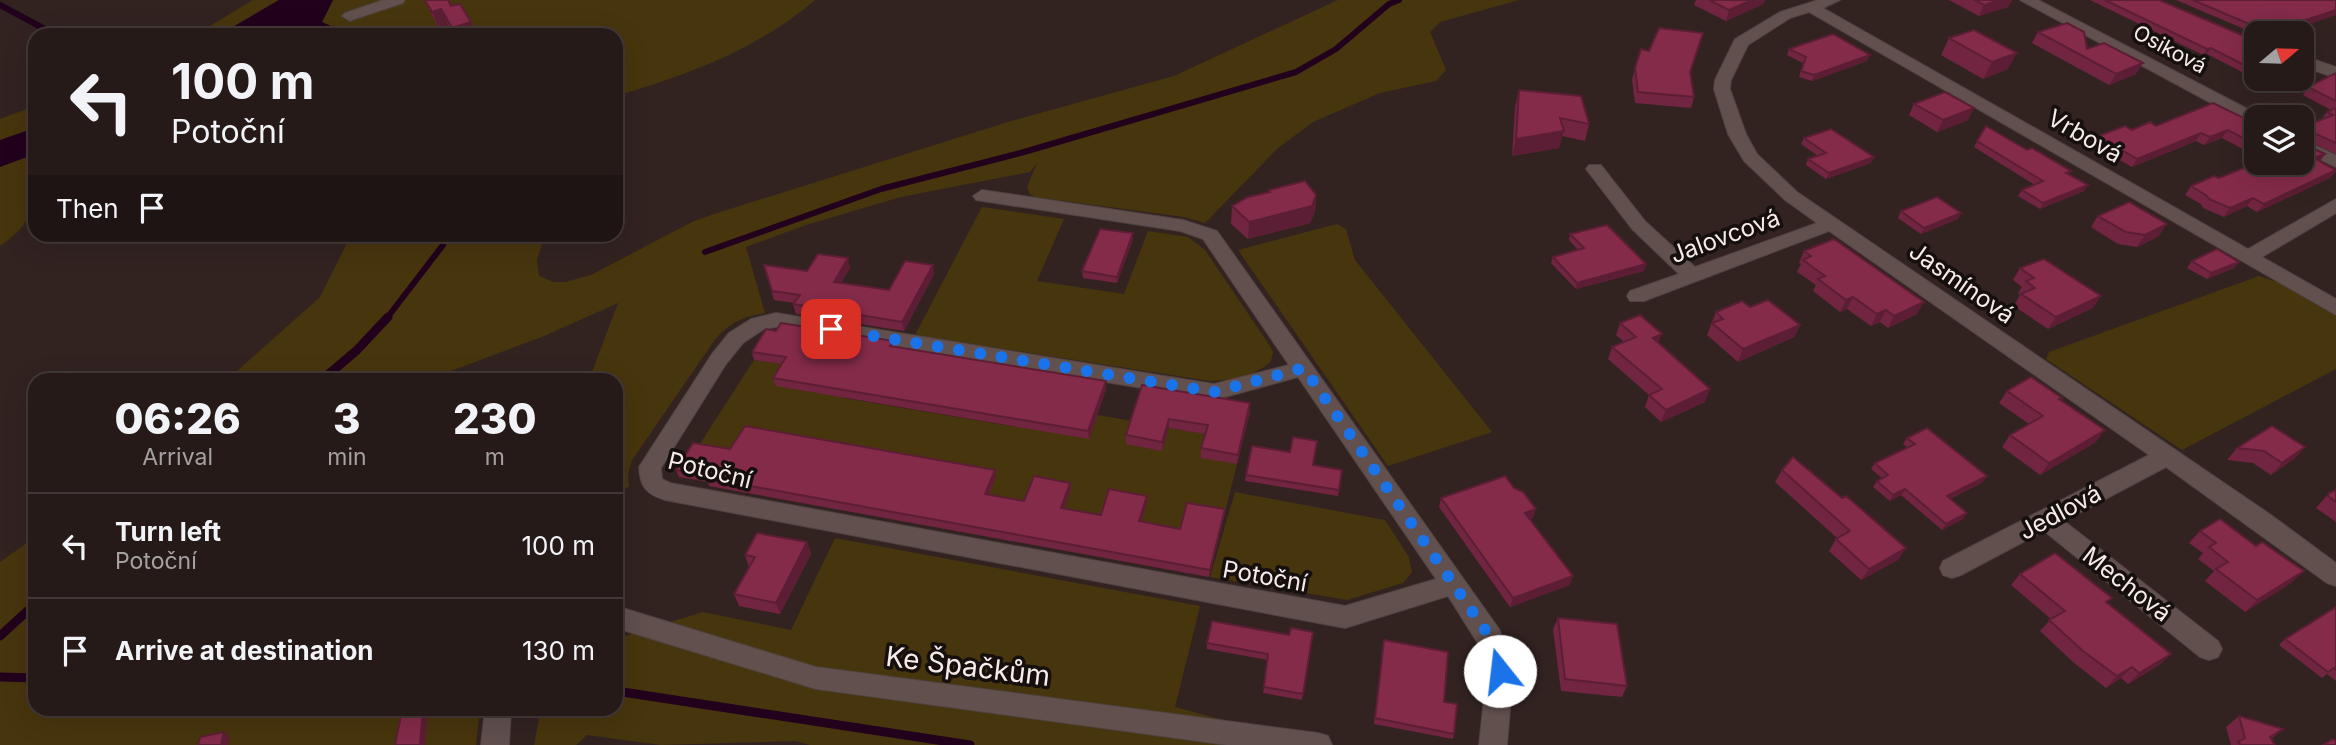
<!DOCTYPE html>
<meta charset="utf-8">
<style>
body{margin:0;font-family:Inter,sans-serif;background:#2e2322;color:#f1f3f6;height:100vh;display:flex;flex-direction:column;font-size:26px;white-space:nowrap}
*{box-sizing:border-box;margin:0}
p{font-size:23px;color:#a4a1a2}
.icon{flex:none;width:38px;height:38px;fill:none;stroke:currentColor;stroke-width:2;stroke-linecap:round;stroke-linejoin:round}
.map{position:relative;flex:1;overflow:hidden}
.drawer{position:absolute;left:28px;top:373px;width:595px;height:343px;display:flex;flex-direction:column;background:#261a19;border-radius:21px;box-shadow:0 7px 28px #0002,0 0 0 2px #423838}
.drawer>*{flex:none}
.top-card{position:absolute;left:28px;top:28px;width:595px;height:214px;border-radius:21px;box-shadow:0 7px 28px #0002,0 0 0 2px #423838;background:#261a19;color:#f1f3f6;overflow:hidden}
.needle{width:46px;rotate:71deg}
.buttons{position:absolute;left:2244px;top:21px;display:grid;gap:14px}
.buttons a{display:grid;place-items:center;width:70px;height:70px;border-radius:14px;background:#261a19;box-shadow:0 7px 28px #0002,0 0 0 2px #423838;font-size:35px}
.pin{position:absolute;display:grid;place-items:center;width:60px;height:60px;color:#fff;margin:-30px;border-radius:14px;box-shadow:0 4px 10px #0006}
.me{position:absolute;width:77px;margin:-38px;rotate:344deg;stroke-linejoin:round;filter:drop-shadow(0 0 5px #0008)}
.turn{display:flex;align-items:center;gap:24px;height:147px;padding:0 28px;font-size:32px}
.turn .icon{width:91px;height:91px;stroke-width:2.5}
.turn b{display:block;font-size:49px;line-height:60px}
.then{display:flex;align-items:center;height:66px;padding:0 28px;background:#0003;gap:14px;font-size:26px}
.eta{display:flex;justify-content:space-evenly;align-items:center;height:119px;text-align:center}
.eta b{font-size:42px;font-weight:800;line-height:49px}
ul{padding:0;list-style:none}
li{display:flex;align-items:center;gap:21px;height:105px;padding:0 28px;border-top:2px solid #423838}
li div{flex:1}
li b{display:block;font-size:26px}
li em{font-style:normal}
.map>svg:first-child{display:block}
.green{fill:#47350d}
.water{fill:#22011d}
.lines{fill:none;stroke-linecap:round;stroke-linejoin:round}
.stream-far1{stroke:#22011d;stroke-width:6}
.stream{stroke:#22011d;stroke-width:9}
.street-casing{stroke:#4f4240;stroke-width:2}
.street{fill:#61504d;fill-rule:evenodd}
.wall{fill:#722540}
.shaded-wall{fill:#5c1e34}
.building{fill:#842b4a;stroke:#5c1e34;stroke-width:2}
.route{stroke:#1a73e8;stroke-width:12;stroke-dasharray:0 21.6}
.labels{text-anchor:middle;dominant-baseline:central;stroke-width:7;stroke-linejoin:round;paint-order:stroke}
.far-street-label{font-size:21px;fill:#f6ebe9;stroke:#150f0d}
.street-label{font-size:24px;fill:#f6ebe9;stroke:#150f0d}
.near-street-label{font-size:28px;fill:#f6ebe9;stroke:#150f0d}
</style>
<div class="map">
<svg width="2336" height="745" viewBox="0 0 2336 745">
<rect width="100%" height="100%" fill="#322321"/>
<g class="green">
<polygon points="253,0 279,0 219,35 195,35"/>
<path d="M333 0H815C760 48 686 76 616 96V35H350L322 22Z"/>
<path d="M1338 0H1519L1440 22 1430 32 1446 70 1436 81 1380 93 1313 122 1277 149 1205 223 1184 217 1035 197 1030 194 1027 187 1037 163 1030 172 901 197 806 225 746 247 765 313C743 316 727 324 714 341L632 460 628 474 629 487 616 491V380H589L618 303 544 336 427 380H227L320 297 351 235H545L537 260 539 276 554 282H565L591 275 692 222 717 213 1008 122 1174 76Z"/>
<polygon points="35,106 35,128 0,140 0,119"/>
<path d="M35 154C35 198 41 218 0 246V167Z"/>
<path d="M982 207 1064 219 1037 281 1124 294 1148 231 1188 237 1205 250 1270 346 1273 352 1271 361C1259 375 1227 381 1210 381L915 335Z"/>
<polygon points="1337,224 1346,229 1355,260 1492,432 1388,466 1238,250"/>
<polygon points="2259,276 2277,282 2336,316 2336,369 2182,450 2046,359 2049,352"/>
<polygon points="754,360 788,365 844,398 1016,427 1097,415 1133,421 1161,450 1169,428 1207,434 1201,457 1237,464 1224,516 1180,536 1139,528 1146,502 1102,522 696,450"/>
<polygon points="1235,492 1385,520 1409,557 1412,572 1403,583 1347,600 1210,577"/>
<polygon points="35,537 35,660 27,666 35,667 35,709 480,709 476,745 0,745 0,562"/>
<polygon points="835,538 1200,606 1175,707 1315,745 810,745 796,741 661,745 587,735 576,745 534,745 541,709 616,709 616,639 703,612 791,630"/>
</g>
<g class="water">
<polygon points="279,0 333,0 322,22 350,35 219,35"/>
<polygon points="35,128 35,154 0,167 0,140"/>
</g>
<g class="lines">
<g class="stream-far1">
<polyline points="0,5 56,35"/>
<polyline points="705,252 881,189 1024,152 1296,72 1336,49 1389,4 1399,0"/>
<polyline points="387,318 443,245 447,234"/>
</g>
<g class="stream">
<polyline points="322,380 357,350 388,317"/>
<polyline points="0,636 35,604"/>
<polyline points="0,677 35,678"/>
<polyline points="616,691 970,745"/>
</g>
<defs>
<g id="street">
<polygon points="383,0 405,0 403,3 355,19 350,21 342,16 345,13"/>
<polygon points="1818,0 1840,0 1823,8 2248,249 2336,199 2336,213 2262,257 2336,299 2336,315 1809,12 1790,18 1748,45 1731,80 1730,89 1746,134 1757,154 1797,192 2271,515 2336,563 2336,586 2327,583 2166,467 2064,521 2218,641 2222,649 2218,657 2209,660 2200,657 2044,531 1961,575 1952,578 1943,575 1940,568 1943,561 2149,455 1829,231 1644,301 1630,301 1627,296 1630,291 1679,274 1632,229 1586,169 1589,165 1601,165 1645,221 1695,267 1817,223 1785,200 1744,161 1728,134 1714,89 1715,80 1735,39 1780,12"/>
<polygon points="2020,0 2038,0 2263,117 2256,117 2256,125 2250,124"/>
<polygon points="2301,55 2336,67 2336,78 2301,66"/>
<polygon points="2301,139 2336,155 2336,167 2301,151"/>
<path d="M982 190 1183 220 1217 231 1499 629C1517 667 1510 705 1507 745H1479L1485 690 1482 650 1448 596 1345 628 665 500C646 494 640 487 639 467L712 354 729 333 751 319 776 313 1214 384 1289 365 1203 239 1180 231 976 200 973 196ZM776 327 1214 400 1298 377 1436 579 1345 606 670 483 662 479 661 468 726 364 743 343 764 329Z"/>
<polygon points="616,606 816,667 1318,733 1328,736 1332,745 1227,745 816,689 616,628"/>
<polygon points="485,709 511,709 509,745 481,745"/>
</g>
</defs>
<use href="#street" class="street-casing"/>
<use href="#street" class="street"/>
</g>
<g class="wall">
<polygon points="424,0 448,0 451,6 471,22 477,35 453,35 450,30 441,32"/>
<polygon points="1696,0 1765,0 1763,4 1726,21 1694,5"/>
<polygon points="1949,0 2012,0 2008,7 1979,16"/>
<polygon points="2090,0 2159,0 2256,41 2256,79 2301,79 2313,77 2309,83 2281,92 2207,54 2203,55"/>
<polygon points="2176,0 2336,0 2336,15 2306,25 2311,35 2301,33 2256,34"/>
<polygon points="2038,32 2087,49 2136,74 2109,85 2032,43"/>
<polygon points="1949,38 2008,69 1983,79 1941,55"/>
<polygon points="1789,49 1867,61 1812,81 1799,77 1803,63 1787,55"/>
<polygon points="1635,68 1690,72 1694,97 1691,108 1635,103 1632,80"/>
<polygon points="2336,73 2336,154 2306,140 2306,145 2325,154 2320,161 2336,171 2330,178 2257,212 2247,206 2224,217 2203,208 2201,204 2185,195 2191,186 2219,178 2301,163 2301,128 2321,120 2327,112 2331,110 2303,95 2308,87"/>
<polygon points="1519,90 1589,124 1585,141 1562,136 1559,148 1512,156 1515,107"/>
<polygon points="1914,104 1968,120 1937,132 1909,115"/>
<polygon points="2256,124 2256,156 2222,138 2204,145 2196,141 2132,167 2093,145 2098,136 2156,126"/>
<polygon points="1986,126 2069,174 2088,185 2084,191 2040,209 2018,196 2022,190 2035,185 1974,147"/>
<polygon points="1804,138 1871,163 1826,179 1806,165 1808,159 1818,156 1801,144"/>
<polygon points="1269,190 1316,195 1315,212 1310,223 1248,239 1231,224 1232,206 1269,192"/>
<polygon points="1901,211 1958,219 1921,234 1898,218"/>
<polygon points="2098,216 2159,236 2137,247 2118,244 2091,227"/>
<polygon points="1133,233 1133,239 1117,283 1083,278 1082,271"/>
<polygon points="1570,234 1644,271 1576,289 1551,263 1553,257 1578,250 1569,240"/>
<polygon points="1804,251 1917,314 1888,328 1880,322 1871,326 1847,309 1840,312 1813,291 1816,285 1797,272 1801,264 1799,263"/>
<polygon points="2192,261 2239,262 2234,268 2207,279 2187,268"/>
<polygon points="764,265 807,271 850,268 841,283 889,290 934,274 904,331 796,314 793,304 794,303 774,300"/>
<polygon points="2020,268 2093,308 2048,329 2014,306 2020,295 2018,293 2022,287 2013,280"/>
<polygon points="1750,307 1800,325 1794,337 1738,362 1707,335 1716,312"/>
<polygon points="1620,323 1659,343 1705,402 1661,422 1645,407 1649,395 1608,359 1612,347 1624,342 1616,335"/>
<polygon points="894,347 1106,381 1106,389 1089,439 776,386 773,378 782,364 754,360 752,352"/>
<polygon points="1142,385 1250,403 1250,412 1237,464 1201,458 1201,448 1205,434 1169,428 1162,451 1126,444 1126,435"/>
<polygon points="2007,391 2060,400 2096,442 2040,475 2002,447 2010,435 2029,424 1999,403"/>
<polygon points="1907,438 1983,482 1950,499 1967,513 1963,519 1942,530 1901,495 1890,501 1873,487 1877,481 1882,478 1871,469 1875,463 1908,448 1903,444"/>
<polygon points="2305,447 2294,459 2271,475 2253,463 2227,460 2237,448"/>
<polygon points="730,449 996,477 989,495 1024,501 1070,483 1071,490 1064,508 1101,515 1147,503 1141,522 1180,529 1225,509 1224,516 1209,577 709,486 708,482 679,477 676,470"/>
<polygon points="1313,465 1342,470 1338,496 1245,481 1246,475"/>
<polygon points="1782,470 1898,560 1861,580 1829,551 1836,539 1837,538 1775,482"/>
<polygon points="2336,490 2336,522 2316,508 2329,493"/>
<polygon points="1441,498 1533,518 1530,519 1570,585 1510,607 1439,507"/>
<polygon points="2200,531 2291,583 2245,612 2205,581 2214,571 2198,559 2203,553 2189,543"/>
<polygon points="807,542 811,554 780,614 739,606 734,594 749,567 745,555"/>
<polygon points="2020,574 2108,603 2171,654 2159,665 2128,684 2121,678 2106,688 2073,662 2040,631 2051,619 2011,585"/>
<polygon points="2336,607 2336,681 2327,674 2322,678 2279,645 2285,639"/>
<polygon points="1558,618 1627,686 1622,697 1561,691 1553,629"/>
<polygon points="1313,632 1302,700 1263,693 1268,660 1207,649 1207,643 1289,635"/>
<polygon points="1384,640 1444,702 1454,734 1453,739 1374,724"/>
<polygon points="2239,716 2283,729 2271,739 2275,745 2231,745 2226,727"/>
</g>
<g class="shaded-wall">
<polygon points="1752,0 1765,0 1763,4 1726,21 1729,10"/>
<polygon points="2001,0 2012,0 2008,7 1979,16 1984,5"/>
<polygon points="441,9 450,30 441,32 432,12"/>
<polygon points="2336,10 2336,15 2296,28 2300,22"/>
<polygon points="471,22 477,35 455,35 452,28"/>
<polygon points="2315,29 2311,35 2301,38 2301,33"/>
<polygon points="2211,48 2207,54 2203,55 2207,49"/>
<polygon points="2017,53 2008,69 1983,79 1992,62"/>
<polygon points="1870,55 1867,61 1812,81 1814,75"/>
<polygon points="2143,63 2136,74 2109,85 2116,74"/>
<polygon points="2313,77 2309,83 2281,92 2285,86"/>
<polygon points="1974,108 1968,120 1937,132 1943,120"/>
<polygon points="2228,130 2222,138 2204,145 2210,137"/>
<polygon points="1564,131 1559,148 1512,156 1516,139"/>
<polygon points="2201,133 2196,141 2132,167 2137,159"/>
<polygon points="2325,154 2319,162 2314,158"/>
<polygon points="1874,157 1871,163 1826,179 1829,173"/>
<polygon points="2336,170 2330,178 2257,212 2264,204"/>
<polygon points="2088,185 2084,191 2040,209 2043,203"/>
<polygon points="1316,195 1315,212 1310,223 1248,239 1249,222"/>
<polygon points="2253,198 2247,206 2224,217 2230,208"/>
<polygon points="1961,213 1958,219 1921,234 1924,228"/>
<polygon points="2167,224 2159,236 2137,247 2145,235"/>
<polygon points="1133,233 1133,239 1117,283 1117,277"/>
<polygon points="848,258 850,268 836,291 834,282"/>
<polygon points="2239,262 2234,268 2207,279 2211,273"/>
<polygon points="1646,264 1644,271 1576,289 1577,283"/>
<polygon points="933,265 934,274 904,331 902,322"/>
<polygon points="2101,296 2093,308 2048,329 2056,317"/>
<polygon points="1853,297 1847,309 1840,312 1846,300"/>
<polygon points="1924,302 1917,314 1888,328 1894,316"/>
<polygon points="1886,310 1880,322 1871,326 1877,314"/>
<polygon points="1800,325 1794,337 1738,362 1743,349"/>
<polygon points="1662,334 1657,346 1653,338"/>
<polygon points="1106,381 1106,389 1089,439 1088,431"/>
<polygon points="1710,389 1705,402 1661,422 1666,410"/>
<polygon points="1250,403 1250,412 1237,464 1238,455"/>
<polygon points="1169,419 1169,428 1162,451 1162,442"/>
<polygon points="2105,430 2096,442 2040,475 2049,463"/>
<polygon points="2305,447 2294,459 2271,475 2282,463"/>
<polygon points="995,470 996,477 986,501 985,494"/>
<polygon points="1987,476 1983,482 1943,502 1947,496"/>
<polygon points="1070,483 1071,490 1062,515 1061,508"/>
<polygon points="1905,489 1901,495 1890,501 1893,495"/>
<polygon points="1147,496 1147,503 1139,528 1139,521"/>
<polygon points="1225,509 1224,516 1209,577 1210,570"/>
<polygon points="1536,509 1533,518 1522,522 1525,513"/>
<polygon points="1967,513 1963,519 1942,530 1946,524"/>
<polygon points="807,542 811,554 780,614 776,603"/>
<polygon points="1906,548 1898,560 1861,580 1869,569"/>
<polygon points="2304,571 2291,583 2245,612 2257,600"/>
<polygon points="1573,576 1570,585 1510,607 1513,598"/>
<polygon points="2171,654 2159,665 2128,684 2139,673"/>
<polygon points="2132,667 2121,678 2106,688 2117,676"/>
<polygon points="423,709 427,709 428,711 425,745 420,745"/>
<polygon points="224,732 230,737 228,745 221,745"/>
</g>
<g class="building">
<polygon points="425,0 448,0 451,6 460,4 471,22 452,28 441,9 432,12"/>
<polygon points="1709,0 1752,0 1729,10"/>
<polygon points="1975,0 2001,0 1984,5"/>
<polygon points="2105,0 2159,0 2256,41 2256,71 2211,48 2207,49"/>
<polygon points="2193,0 2336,0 2336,10 2300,22 2315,29 2301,33 2261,33 2261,29"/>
<polygon points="2067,23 2084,32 2087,49 2104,43 2143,63 2116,74 2038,32"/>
<polygon points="1659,28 1703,33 1690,72 1694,97 1638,92 1635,68 1641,49 1649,51"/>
<polygon points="1974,30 2017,53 1992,62 1949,38"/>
<polygon points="1833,34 1870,55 1814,75 1801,71 1806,57 1789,49"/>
<polygon points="2301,71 2313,77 2285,86 2271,79 2301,79"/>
<polygon points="2336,73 2336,101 2308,87"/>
<polygon points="1519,90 1581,96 1589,124 1560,118 1564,131 1516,139"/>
<polygon points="1945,92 1974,108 1943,120 1914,104"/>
<polygon points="2213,103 2256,124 2256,145 2228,130 2210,137 2201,133 2137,159 2098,136 2125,126 2132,130 2150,122 2156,126"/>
<polygon points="2336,108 2336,143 2305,129 2306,145 2325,154 2314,158 2336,170 2264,204 2253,198 2230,208 2209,199 2207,196 2191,186 2214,176 2219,178 2256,163 2301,163 2301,128 2333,115 2327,112"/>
<polygon points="1986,126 2027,150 2032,148 2071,171 2066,173 2088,185 2043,203 2022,190 2043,181 1977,141"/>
<polygon points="1831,129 1874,157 1829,173 1808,159 1826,153 1804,138"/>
<polygon points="1305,181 1316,195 1312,206 1249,222 1232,206 1248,197 1270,192 1269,190"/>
<polygon points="1937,197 1961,213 1924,228 1901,211"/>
<polygon points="2129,202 2167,224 2145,235 2126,232 2098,216"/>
<polygon points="1607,225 1646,264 1577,283 1553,257 1584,248 1570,234"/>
<polygon points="1100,229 1133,233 1117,277 1082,271"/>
<polygon points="1834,239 1924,302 1894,316 1886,310 1877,314 1853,297 1846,300 1818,279 1825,276 1803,260 1811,256 1804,251"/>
<polygon points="2217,249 2239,262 2211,273 2192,261"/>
<polygon points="818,254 848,258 834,282 889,290 905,261 933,265 902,322 793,304 800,295 772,291 764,265 807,271"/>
<polygon points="2044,259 2101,296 2056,317 2021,294 2035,288 2026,281 2034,278 2020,268"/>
<polygon points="1768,300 1800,325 1743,349 1712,323 1723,319 1716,312 1742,301 1750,307"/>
<polygon points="1640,315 1662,334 1653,338 1710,389 1666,410 1649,395 1662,389 1612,347 1636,337 1620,323"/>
<polygon points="781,323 893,341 890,346 1106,381 1088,431 773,378 786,357 752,352 766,329 776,331"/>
<polygon points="2031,377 2062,398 2059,399 2105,430 2049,463 2010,435 2043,416 2007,391"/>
<polygon points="1142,385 1250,403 1238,455 1201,448 1208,425 1169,419 1162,442 1126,435"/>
<polygon points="745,426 995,470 985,494 1024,501 1034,476 1070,483 1061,508 1101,515 1109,489 1147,496 1139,521 1180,529 1187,503 1225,509 1210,570 707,478 708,475 676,470 693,443 730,449"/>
<polygon points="2272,426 2305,447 2282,463 2264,451 2237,448"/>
<polygon points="1927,428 1987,476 1947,496 1967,513 1946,524 1905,489 1893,495 1877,481 1888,475 1875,463 1915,444 1907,438"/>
<polygon points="1293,437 1317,441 1313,465 1342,470 1339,490 1246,475 1252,446 1290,452"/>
<polygon points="1793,457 1842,498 1846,496 1906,548 1869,569 1836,539 1850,531 1782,470"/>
<polygon points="1505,476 1514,488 1523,492 1536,509 1525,513 1573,576 1513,598 1441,498"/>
<polygon points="2336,490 2336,502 2328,496 2329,493"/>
<polygon points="2220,519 2256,546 2262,542 2304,571 2257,600 2216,569 2228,562 2209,547 2216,543 2200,531"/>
<polygon points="757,533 807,542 776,603 734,594 755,557 745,555"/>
<polygon points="2055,553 2112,598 2106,602 2171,654 2139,673 2132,667 2117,676 2083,651 2049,620 2065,611 2020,574"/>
<polygon points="2336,607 2336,670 2334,668 2328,672 2285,639"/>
<polygon points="1558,618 1617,624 1627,686 1565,679"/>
<polygon points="1212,621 1289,635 1291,628 1313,632 1303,694 1264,687 1268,654 1207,643"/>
<polygon points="1384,640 1448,652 1444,702 1457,704 1454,734 1375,718"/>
<polygon points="408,709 423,709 420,745 395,745 402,710"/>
<polygon points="2239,716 2283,729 2270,737 2275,745 2241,745 2238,742 2245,738"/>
<polygon points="224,732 221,745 198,745 200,737"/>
<polygon points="2333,739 2336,741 2336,745 2323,745"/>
</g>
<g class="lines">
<polyline class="route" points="831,329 1214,392 1304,368 1490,637 1497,654 1500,671"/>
</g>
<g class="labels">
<g class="far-street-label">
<text transform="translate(2170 49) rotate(28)">Osiková</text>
</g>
<g class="street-label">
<text transform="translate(2085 136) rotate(30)">Vrbová</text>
<text transform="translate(1725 236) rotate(-20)">Jalovcová</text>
<text transform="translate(1962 283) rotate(35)">Jasmínová</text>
<text transform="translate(710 470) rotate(14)">Potoční</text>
<text transform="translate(2060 512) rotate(-28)">Jedlová</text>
<text transform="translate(1265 576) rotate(10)">Potoční</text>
<text transform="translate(2127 584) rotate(38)">Mechová</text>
</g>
<g class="near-street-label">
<text transform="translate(968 666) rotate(7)">Ke Špačkům</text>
</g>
</g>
</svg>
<div class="buttons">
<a><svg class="needle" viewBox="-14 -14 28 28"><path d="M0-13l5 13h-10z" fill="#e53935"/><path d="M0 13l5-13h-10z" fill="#a4a1a2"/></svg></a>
<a><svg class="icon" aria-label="layers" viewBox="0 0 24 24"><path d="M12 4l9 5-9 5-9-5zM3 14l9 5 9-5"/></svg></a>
</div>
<div class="pin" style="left:831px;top:329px;background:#d93025"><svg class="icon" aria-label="arrive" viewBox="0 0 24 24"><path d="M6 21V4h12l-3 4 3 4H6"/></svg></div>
<svg class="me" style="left:1500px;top:671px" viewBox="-20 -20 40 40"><circle r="19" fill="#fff"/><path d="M0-13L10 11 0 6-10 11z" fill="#1a73e8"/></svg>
<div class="top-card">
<div class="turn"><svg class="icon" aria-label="left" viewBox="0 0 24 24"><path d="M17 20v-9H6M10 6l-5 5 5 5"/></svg><div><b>100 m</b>Potoční</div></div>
<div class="then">Then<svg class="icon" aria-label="arrive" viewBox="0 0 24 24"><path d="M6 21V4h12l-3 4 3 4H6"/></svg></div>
</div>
<section class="drawer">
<div class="eta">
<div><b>06:26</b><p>Arrival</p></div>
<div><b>3</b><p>min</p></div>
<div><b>230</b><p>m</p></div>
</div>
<ul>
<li><svg class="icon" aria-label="left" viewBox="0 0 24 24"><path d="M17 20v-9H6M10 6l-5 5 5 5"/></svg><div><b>Turn left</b><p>Potoční</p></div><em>100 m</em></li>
<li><svg class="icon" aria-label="arrive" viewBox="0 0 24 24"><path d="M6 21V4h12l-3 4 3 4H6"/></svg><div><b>Arrive at destination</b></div><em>130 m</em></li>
</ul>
</section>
</div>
